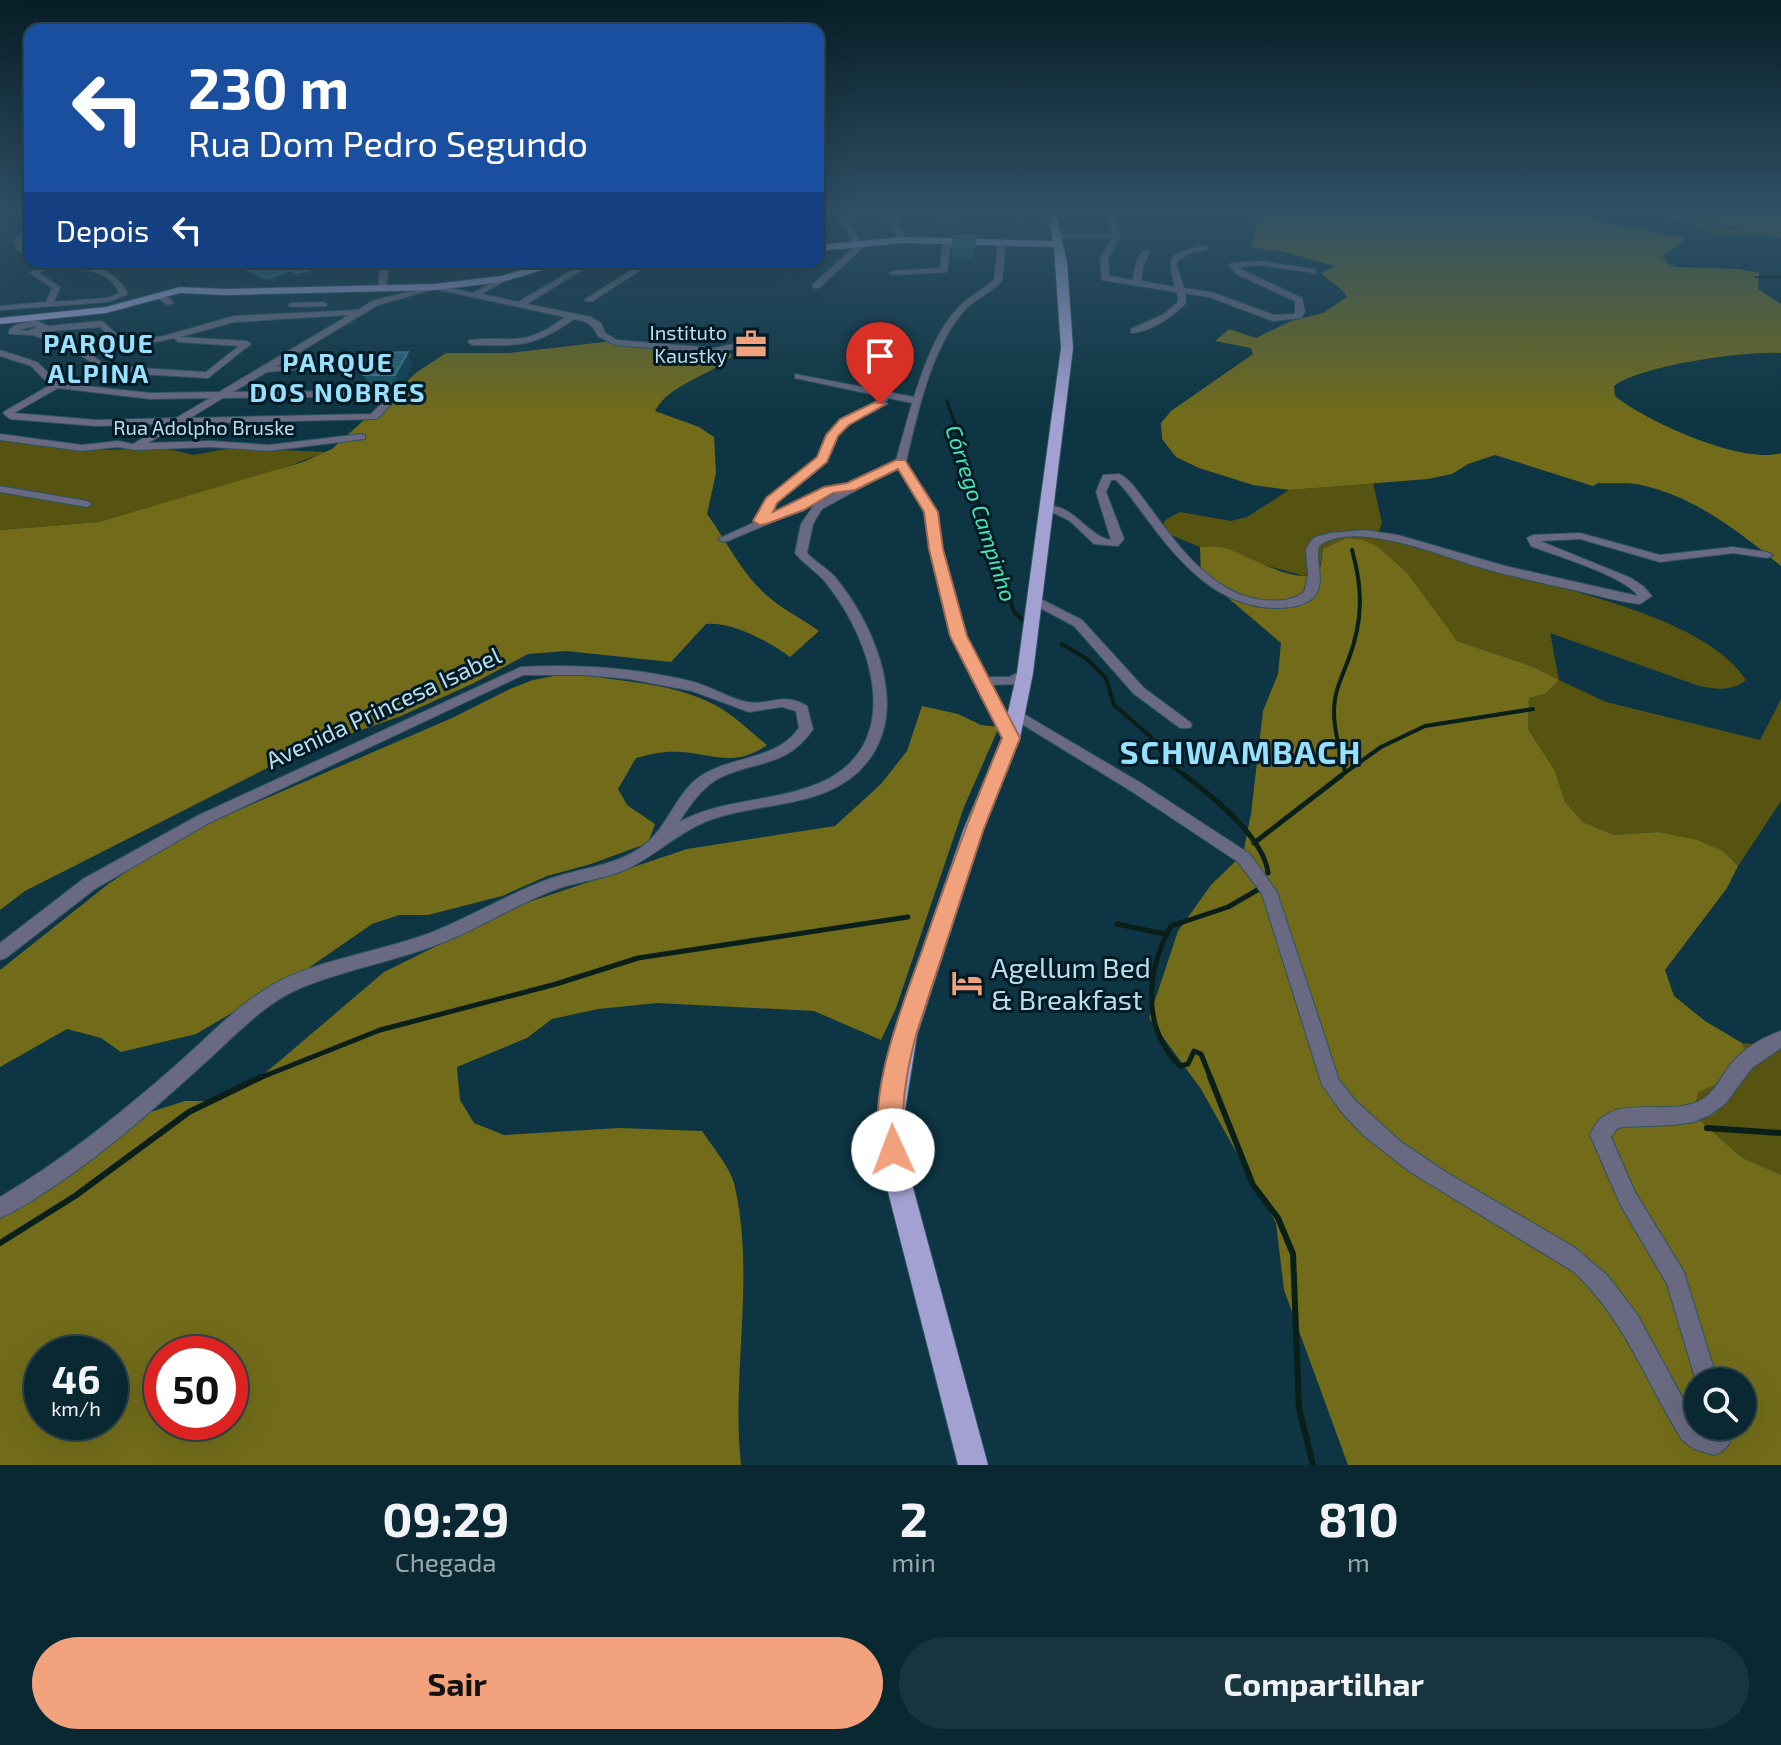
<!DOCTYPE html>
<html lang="pt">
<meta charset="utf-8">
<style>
body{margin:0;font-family:"Exo 2",sans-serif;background:#18343e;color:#f1f3f6;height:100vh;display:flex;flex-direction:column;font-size:30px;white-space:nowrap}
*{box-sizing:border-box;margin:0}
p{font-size:26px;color:#99a6ac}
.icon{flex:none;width:44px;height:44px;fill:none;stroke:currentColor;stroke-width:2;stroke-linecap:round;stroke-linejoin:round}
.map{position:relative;height:1465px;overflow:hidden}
.sheet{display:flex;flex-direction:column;background:#0a2832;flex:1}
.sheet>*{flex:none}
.hud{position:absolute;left:24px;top:24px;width:800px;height:244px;border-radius:16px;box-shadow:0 8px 32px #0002,0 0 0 2px #2a444d;background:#1a4fa0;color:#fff;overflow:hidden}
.controls{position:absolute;left:1684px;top:1368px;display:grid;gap:16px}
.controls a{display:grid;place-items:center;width:72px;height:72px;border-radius:50%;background:#0a2832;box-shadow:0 8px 32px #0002,0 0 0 2px #2a444d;font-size:40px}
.speed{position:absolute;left:24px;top:1336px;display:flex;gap:16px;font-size:40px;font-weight:700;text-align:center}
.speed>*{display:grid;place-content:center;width:104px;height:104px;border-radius:50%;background:#0a2832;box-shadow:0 8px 32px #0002,0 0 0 2px #2a444d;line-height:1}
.speed small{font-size:20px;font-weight:400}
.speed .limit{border:12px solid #d22;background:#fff;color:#111}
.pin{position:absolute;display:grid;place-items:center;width:68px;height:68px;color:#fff;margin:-82px -34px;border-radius:50% 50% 50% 0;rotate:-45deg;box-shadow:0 0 8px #0007}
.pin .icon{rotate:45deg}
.me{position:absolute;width:88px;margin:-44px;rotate:358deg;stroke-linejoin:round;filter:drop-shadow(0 0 6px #0008)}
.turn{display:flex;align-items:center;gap:28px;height:168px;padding:0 32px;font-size:36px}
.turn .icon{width:104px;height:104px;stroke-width:2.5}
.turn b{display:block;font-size:56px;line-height:68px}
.then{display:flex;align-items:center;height:76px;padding:0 32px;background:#0003;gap:16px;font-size:30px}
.eta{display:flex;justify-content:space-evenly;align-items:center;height:136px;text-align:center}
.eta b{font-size:48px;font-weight:700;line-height:56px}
.action{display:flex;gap:16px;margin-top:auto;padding:16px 32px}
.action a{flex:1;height:92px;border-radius:48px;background:#f1a17c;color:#111;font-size:32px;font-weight:700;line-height:92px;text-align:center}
.action a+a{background:#18343e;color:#f1f3f6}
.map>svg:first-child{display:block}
.green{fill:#575311}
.forest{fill:#726c1a;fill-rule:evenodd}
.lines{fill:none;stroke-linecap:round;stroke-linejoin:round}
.stream-far4{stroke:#091f17;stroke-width:2}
.stream-far3{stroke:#091f17;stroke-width:3}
.stream-far2{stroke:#091f17;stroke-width:4}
.stream-far1{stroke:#091f17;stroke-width:5}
.stream{stroke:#091f17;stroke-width:6}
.minor-casing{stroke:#2c5361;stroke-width:2}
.major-casing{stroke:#2c5361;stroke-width:2}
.minor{fill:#696981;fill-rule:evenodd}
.major{fill:#a2a1d2;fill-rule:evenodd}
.wall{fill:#185367}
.shaded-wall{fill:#0c4153}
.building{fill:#2a6275;stroke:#407588;stroke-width:2}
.route{fill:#f1a17c;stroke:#9d6951;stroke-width:2}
.labels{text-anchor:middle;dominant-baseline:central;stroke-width:6;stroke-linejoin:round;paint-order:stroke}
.far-poi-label{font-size:20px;fill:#bbddec;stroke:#001b26;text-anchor:end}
.far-street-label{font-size:20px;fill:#bbddec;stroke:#001b26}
.far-water-label{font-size:22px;font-style:italic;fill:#44eab1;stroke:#001b26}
.street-label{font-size:24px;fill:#bbddec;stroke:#001b26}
.far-district-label{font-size:26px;font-weight:bold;letter-spacing:2px;fill:#97e0fe;stroke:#001b26}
.near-poi-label{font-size:28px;fill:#bbddec;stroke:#001b26;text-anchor:start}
.district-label{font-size:32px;font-weight:bold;letter-spacing:2px;fill:#97e0fe;stroke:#001b26}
</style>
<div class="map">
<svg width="1781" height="1465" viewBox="0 0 1781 1465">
<rect width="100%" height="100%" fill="#0d3543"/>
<g class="green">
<polygon points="1652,211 1781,211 1740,214 1690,211 1696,219 1766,236 1721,236"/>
<polygon points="0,435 104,450 164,448 193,455 232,448 326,452 262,476 99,522 0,530"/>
<path d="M1373 483 1382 523 1378 533C1420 546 1463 560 1506 572 1572 592 1707 619 1746 680 1731 692 1716 689 1699 686L1550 633 1559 680 1606 702 1760 740 1781 699V801L1738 866 1723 851 1658 832 1614 835 1583 822 1565 802 1555 771 1528 729 1529 698 1545 694 1558 680 1531 666 1457 641 1377 546C1355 537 1344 539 1323 549L1320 567 1314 573 1304 576 1257 563 1224 548 1200 547 1166 533 1163 527 1165 520 1180 512 1231 521 1247 517 1289 490Z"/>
<polygon points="1781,1042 1781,1175 1741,1157 1694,1115 1698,1092 1726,1081 1747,1060 1742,1043 1770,1046"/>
</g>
<g class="forest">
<path d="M1260 211H1575L1602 221 1686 239 1662 256 1668 264 1676 267 1738 269 1759 273 1758 289 1781 304V353C1745 351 1642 365 1614 386L1615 396C1645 421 1743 465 1781 453V566C1741 533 1694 496 1641 485 1628 482 1612 484 1598 483L1593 486 1495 455 1468 464 1452 474 1428 479 1289 490 1253 485 1199 468 1176 457 1162 439 1161 423 1171 411 1253 354 1251 348 1215 341 1229 329 1256 338 1291 321 1323 313 1347 297C1340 285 1330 283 1321 273L1335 266 1284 252 1251 247 1257 220 1252 214Z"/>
<polygon points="1690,211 1740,214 1781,211 1781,238 1696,219 1686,215 1685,213"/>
<path d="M612 341 701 347 730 353 732 356C710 376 669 384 655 411L699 427 714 437 716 473 707 514C726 540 739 569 762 591 779 608 800 617 819 631L790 657C768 641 733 622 706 624L671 662 566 651 528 654 474 683 401 716 307 749 277 763 25 891 0 910V530L99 522 303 462 332 449 417 372 446 353H509Z"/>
<path d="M1347 538 1362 540 1377 546 1407 573 1457 641 1531 666 1559 680 1545 694 1529 698 1528 729 1555 771 1565 802 1583 822 1614 835 1658 832 1697 840 1723 851 1738 866 1727 888 1665 970 1674 996 1705 1021 1742 1043 1748 1060 1726 1081 1698 1092 1694 1115 1741 1157 1781 1175V1465H1348L1284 1290 1276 1223 1201 1089 1149 1018 1178 931 1211 885 1243 854 1251 814 1263 711 1278 674 1281 643 1201 575 1200 547C1208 547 1218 546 1225 548 1243 552 1306 593 1320 568 1322 563 1322 554 1323 549ZM1698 1382H1742V1426H1698Z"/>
<path d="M570 673C620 682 678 682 722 709 738 719 752 733 767 745 733 768 716 754 680 752 664 751 651 754 636 758L618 789 627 805 655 824 648 843 591 864 547 876 502 896 428 915H399L372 924 307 969 196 1034 121 1052 101 1038 67 1029 0 1067V970L107 885 156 851 218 819 452 718 512 688 533 680Z"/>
<path d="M922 706 958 714 981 725 999 727 964 807 896 1008 881 1040 814 1011 657 1003 598 1009 552 1019 527 1038 457 1067 460 1100 474 1123 504 1135 619 1128 702 1131C712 1146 729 1166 734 1183 756 1275 731 1372 741 1465H0V1206L138 1116 185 1101H215L263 1075 384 972 517 906 687 849 835 826 881 784 907 751ZM42 1354H110V1422H42ZM162 1354H230V1422H162Z"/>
</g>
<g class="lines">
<g class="stream-far4">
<polyline points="127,262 147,267 174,268 185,286"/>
<polyline points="1756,277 1781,277"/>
</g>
<polyline class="stream-far3" points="947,401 960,438 962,462 993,541"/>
<g class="stream-far2">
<polyline points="992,539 1014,612 1023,620"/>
<polyline points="1062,644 1087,659 1106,678 1114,705 1151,737 1169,764 1187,777"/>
<path d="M1345 772C1340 748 1331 724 1335 699 1337 685 1344 672 1349 658 1363 620 1363 589 1352 550"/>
<polyline points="1339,777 1381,747 1425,726 1533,709"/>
</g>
<g class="stream-far1">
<path d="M1184 775C1212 796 1264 837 1268 873"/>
<polyline points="1254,843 1342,775"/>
<polyline points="1117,924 1165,934"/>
<polyline points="257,1079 380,1030 556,984 638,958 908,917"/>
<path d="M1211 1079 1201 1054 1194 1051 1188 1064 1180 1066C1141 1027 1146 972 1171 926L1228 907 1259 889"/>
</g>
<g class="stream">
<polyline points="1210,1077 1253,1185 1278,1218 1293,1254 1299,1408 1313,1465"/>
<polyline points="1707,1128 1781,1133"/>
<polyline points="0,1243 75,1196 189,1112 261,1077"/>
</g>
<defs>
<g id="minor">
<polygon points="837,211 895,211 894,214 907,240 900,242 887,216 845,214 860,243 865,240 869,242 819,288 813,288 813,284 857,245 852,243"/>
<polygon points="915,211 950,213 954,215 950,217 911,213"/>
<path d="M1106 211H1112L1121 236 1108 258 1109 276 1133 280C1135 269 1136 255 1146 249L1150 251 1143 266 1141 281 1175 287C1165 253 1172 253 1204 246L1208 248 1207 250 1190 253 1177 261V267L1184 288 1214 293 1274 315 1295 314V301L1236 274 1229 265 1233 263 1260 261 1313 269H1316V273L1260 265 1239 267 1242 270 1302 298 1305 312 1301 318 1273 321 1209 297 1185 293 1186 303C1172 317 1151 332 1131 333V329L1164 314 1178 302 1177 292 1102 280 1100 258 1112 238H1056L1052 236 1056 234H1113Z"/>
<polygon points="27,227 30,227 30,233 22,241 23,246 30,251 30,257 16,249 14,241"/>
<polygon points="947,238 951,240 947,272 893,275 889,273 893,271 940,268 943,240"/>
<path d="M1002 240 1006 242 1002 281C991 293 974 299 963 312 931 349 917 415 906 462L937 512 942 549 965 636 986 677H1009L1025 669 1032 673 1017 684 991 685 1018 738 1016 742H1006L973 681 953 636 930 549 925 512 899 467 822 509 813 524 807 553C815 562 827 568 835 577 872 622 907 700 873 754 836 812 761 799 705 822 676 834 654 857 625 870 604 879 581 881 560 888 521 902 485 925 447 941 403 959 356 967 311 984 269 998 239 1032 207 1061 158 1105 109 1150 53 1187 36 1198 19 1210 0 1218V1197C63 1160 120 1114 175 1066 206 1039 236 1006 272 985 316 960 378 952 427 934 469 918 507 894 549 879 582 867 622 866 650 840 667 824 675 799 693 782 724 754 773 764 799 728L796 711 782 707 749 712 692 691 629 679 584 675H523L209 823 95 889 6 958 0 960V943L83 879 199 815 521 667C579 664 638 668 694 682 712 687 728 698 747 702 770 706 783 691 807 706L813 729C787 769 752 760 716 780 700 790 689 807 679 822 720 800 766 802 809 787 908 754 876 645 826 583 817 571 804 565 795 553L801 524 814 505 896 460 912 403 888 398C881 414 861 414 847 424 834 434 836 450 826 461 809 483 782 491 768 516 782 510 824 486 834 487V491L803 509 728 541 724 542 718 539 755 522 767 499 818 458 827 435 841 420 876 402 879 396 795 378V374L914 397C924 367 936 330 959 307 969 296 983 290 994 280L998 242Z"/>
<path d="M40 262C72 262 113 262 128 294L108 302 0 310V306L46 302 52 288 30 273 43 264ZM51 266C76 270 108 266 119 293L107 298 54 302 60 287 39 273Z"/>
<polygon points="381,262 389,262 386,289 382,291 378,289"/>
<path d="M586 262H595L527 304 591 317 601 323 605 333 617 340 715 348 742 342 746 345 715 354 615 345 598 336C592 324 587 321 574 319 535 347 519 346 472 345L468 342 469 340C516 335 522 349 565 317L435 289 378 305 275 367 392 355 396 358 395 360 267 372 233 392 400 391V395L377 419 180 424 148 443 210 441 269 445 361 434 365 435V439L269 451 210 447 135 450 118 447 82 451 0 440V434L82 445 118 441 133 444 166 424 96 426 10 419 3 413 5 411 50 385 31 366 0 356V350L37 362 59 383 150 393 219 392 349 315 234 322 180 337 247 341 251 344 208 378 105 372 69 347 33 335 9 334V330L15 325 36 320 48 326 102 321 124 341 129 342 164 336 234 316 358 310 372 301 435 285 473 293 502 277 506 279 505 281 482 294 518 302ZM35 326 37 327 27 331 19 330ZM100 327 118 345 129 348 174 338 178 342 239 346 206 372 107 366 75 343 39 332ZM58 388 150 399 210 398 176 418 96 420 14 413ZM389 396 371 414 190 418 223 398Z"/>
<polygon points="644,262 653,262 591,302 584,300"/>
<polygon points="156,293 162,293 174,303 167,305 156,297"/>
<polygon points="323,302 327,304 326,306 292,307 288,305 292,303"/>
<path d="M1119 474C1132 480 1139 494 1148 505 1177 544 1211 594 1263 600 1278 601 1292 601 1304 592L1308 575 1306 550 1310 542 1315 537 1330 533 1364 530 1398 535 1505 566 1638 596C1625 576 1556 556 1531 546L1527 538 1533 535 1580 533 1660 555 1733 547 1767 552 1773 555 1767 558 1733 553 1660 562 1580 539 1540 541 1631 578 1643 586 1652 596 1640 604C1618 602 1596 595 1574 590 1542 583 1510 576 1479 567 1440 556 1355 519 1319 546 1315 561 1325 579 1316 594 1308 606 1290 608 1277 608 1220 608 1182 566 1150 523 1139 509 1129 493 1116 480H1111L1106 492 1124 539 1118 546 1094 544 1070 521 1042 507 1043 505C1074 503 1088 537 1111 540L1096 492 1103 475Z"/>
<polygon points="0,486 87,501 92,504 87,507 0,492"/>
<polygon points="1035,596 1082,620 1144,688 1190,722 1192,725 1190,728 1180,728 1134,694 1074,626 1031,603 1029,600"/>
<path d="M1017 710 1141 783 1250 854 1277 892 1339 1080 1356 1101 1400 1141 1449 1174 1574 1247 1607 1275 1637 1314 1698 1426 1708 1430V1426H1732C1732 1442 1729 1449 1714 1455L1694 1449 1682 1440C1646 1382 1625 1320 1574 1272L1410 1172 1363 1135 1343 1114 1322 1085 1262 894 1238 862 1131 791 1012 718 1010 715Z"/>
<path d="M1781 1031V1048L1752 1068 1725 1104 1710 1115 1694 1122 1674 1125 1622 1127 1617 1129 1611 1137 1635 1192 1684 1272 1718 1382H1698V1388L1667 1284 1621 1206 1590 1135C1609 1090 1660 1117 1697 1102 1713 1096 1720 1078 1730 1065 1743 1049 1761 1038 1781 1031Z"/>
</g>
<g id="major">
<polygon points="1047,211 1055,211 1067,262 1073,348 1033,673 1020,738 983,831 917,1035 905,1110 912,1184 988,1465 958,1465 886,1184 881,1110 893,1035 963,831 1002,738 1017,673 1061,348 1054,247 903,243 818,251 818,245 903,237 1053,241"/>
<polygon points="553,262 569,262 502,282 435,290 226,295 180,293 106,313 0,324 0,318 106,307 180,287 226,289 435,284 501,276"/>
</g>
</defs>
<use href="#minor" class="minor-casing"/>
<use href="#major" class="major-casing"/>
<use href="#minor" class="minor"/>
<use href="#major" class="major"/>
</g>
<g class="wall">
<polygon points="976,236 974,259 952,258 952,246"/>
<polygon points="241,266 333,267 300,277 293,274 270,282 243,270"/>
<polygon points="413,365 400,388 369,388 364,375"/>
</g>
<g class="shaded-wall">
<polygon points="332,263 333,267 300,277 299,273"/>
<polygon points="291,270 293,274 270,282 268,278"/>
<polygon points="408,352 413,365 400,388 395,375"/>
</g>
<g class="building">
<polygon points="954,236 976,236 974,247 952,246"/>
<polygon points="258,262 329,262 332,263 299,273 291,270 268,278 241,266"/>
<polygon points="408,352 395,375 364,375 381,353"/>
</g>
<linearGradient id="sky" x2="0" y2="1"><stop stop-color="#071d25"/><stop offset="0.51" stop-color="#2f5166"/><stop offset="1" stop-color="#2f5166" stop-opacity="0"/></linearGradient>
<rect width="1781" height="416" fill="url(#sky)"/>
<path class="route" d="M875 402 886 404 849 425 838 436 827 462 777 503 773 512 824 487 847 483 896 460H905L938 512 943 549 967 636 1020 738 983 831 916 1035C909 1061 904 1087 903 1113 903 1129 908 1144 902 1159L893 1162 884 1159C861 1104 905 999 924 945 948 875 973 806 1002 738L950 636 929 549 924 512 898 469 855 490 833 493 804 510 766 524 760 525 753 521 766 498 817 457 826 435 840 419Z"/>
<defs>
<symbol id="office-bare" viewBox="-9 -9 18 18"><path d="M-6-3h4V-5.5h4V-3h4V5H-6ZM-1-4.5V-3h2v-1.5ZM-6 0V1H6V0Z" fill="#f1a17c" stroke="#001b26" stroke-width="2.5" paint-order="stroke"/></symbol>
<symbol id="hotel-bare" viewBox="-9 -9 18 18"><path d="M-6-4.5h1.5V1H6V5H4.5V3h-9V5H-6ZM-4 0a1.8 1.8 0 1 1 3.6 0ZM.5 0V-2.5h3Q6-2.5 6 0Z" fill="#f1a17c" stroke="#001b26" stroke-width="2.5" paint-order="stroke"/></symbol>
</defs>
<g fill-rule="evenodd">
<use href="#office-bare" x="729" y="322" width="44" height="44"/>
<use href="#hotel-bare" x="945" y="961" width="44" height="44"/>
</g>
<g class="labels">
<g class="far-poi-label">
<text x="727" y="332">Instituto<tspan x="727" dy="23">Kaustky</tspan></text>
</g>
<g class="far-street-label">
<text x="204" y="427">Rua Adolpho Bruske</text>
</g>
<g class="far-water-label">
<text transform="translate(982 513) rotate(72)">Córrego Campinho</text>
</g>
<g class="street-label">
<text transform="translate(383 707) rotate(-25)">Avenida Princesa Isabel</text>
</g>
<g class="far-district-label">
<text x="99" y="342">PARQUE<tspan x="99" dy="30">ALPINA</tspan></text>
<text x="338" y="361">PARQUE<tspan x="338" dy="30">DOS NOBRES</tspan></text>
</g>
<g class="near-poi-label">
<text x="991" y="967">Agellum Bed<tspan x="991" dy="32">&amp; Breakfast</tspan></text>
</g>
<g class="district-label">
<text x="1241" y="751">SCHWAMBACH</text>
</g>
</g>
</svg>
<div class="controls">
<a><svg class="icon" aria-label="search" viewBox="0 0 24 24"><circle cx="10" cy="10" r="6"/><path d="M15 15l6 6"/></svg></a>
</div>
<div class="speed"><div>46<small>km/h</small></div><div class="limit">50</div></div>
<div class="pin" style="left:880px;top:404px;background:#d93025"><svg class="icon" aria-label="arrive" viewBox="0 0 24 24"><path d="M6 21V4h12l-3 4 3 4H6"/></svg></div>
<svg class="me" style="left:893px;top:1150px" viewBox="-20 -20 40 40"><circle r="19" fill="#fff"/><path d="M0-13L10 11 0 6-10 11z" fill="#f1a17c"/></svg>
<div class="hud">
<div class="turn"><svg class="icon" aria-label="left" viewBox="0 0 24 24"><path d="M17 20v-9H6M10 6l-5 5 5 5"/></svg><div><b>230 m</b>Rua Dom Pedro Segundo</div></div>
<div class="then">Depois<svg class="icon" aria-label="left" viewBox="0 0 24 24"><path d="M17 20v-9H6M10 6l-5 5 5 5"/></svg></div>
</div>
</div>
<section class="sheet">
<div class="eta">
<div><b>09:29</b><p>Chegada</p></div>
<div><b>2</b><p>min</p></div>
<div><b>810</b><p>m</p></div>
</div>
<div class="action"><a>Sair</a><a>Compartilhar</a></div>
</section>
